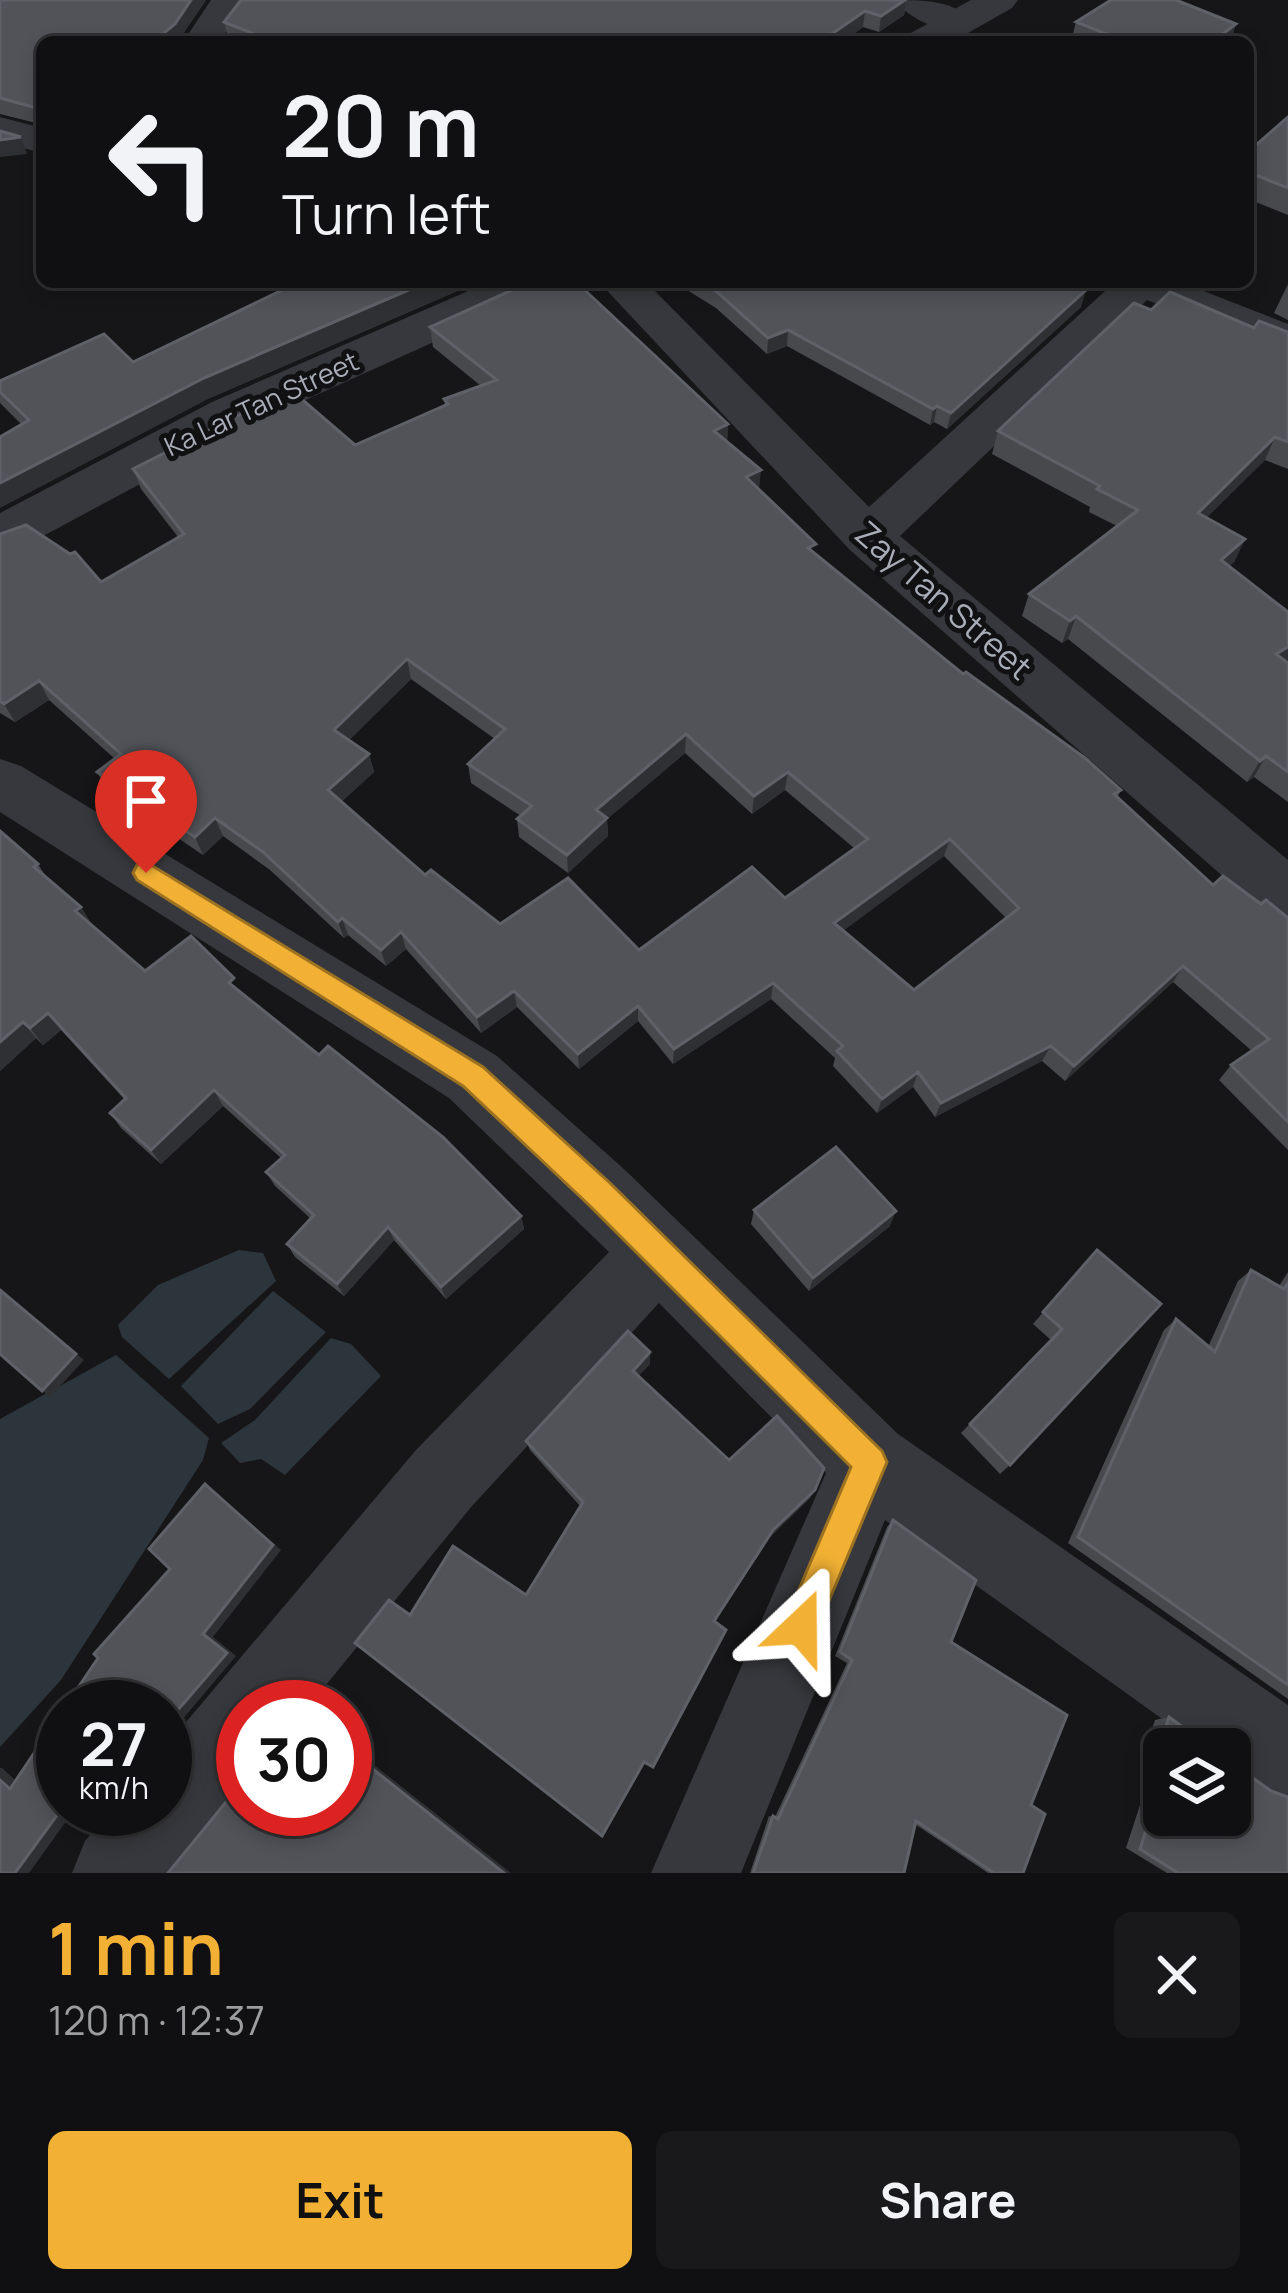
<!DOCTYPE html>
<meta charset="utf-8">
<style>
body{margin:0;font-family:Manrope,sans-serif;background:#19191b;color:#f1f3f6;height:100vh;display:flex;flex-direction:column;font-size:45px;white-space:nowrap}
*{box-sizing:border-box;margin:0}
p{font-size:39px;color:#9c9d9f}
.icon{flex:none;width:66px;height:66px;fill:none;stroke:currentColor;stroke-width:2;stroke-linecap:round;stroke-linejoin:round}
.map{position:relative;height:1873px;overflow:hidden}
.sheet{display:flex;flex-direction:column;background:#101012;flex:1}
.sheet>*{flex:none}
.hud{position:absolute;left:36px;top:36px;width:1218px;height:252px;border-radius:18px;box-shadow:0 6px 18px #0003,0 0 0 3px #303032;background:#101012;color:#f1f3f6;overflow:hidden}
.tools{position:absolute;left:1143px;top:1728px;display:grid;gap:24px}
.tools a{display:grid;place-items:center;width:108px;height:108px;border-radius:18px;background:#101012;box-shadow:0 6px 18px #0003,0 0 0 3px #303032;font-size:60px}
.speed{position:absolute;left:36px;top:1680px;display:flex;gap:24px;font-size:60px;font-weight:700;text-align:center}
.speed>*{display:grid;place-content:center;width:156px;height:156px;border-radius:50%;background:#101012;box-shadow:0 6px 18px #0003,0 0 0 3px #303032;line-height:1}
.speed small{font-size:30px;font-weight:400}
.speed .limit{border:18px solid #d22;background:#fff;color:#111}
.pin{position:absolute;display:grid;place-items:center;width:102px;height:102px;color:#fff;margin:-123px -51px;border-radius:50% 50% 50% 0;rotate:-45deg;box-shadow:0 0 12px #0007}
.pin .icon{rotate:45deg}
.me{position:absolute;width:132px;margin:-66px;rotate:23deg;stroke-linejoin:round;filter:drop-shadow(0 0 9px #0008)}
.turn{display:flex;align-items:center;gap:42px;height:252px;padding:0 48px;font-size:54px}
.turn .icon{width:156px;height:156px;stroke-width:2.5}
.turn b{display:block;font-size:84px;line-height:102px}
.round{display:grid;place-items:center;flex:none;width:126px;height:126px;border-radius:18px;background:#19191b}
.head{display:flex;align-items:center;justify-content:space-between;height:204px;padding:0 48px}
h1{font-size:72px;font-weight:700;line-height:90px;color:#f2b134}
.cta{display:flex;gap:24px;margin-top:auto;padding:24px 48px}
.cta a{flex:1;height:138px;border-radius:18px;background:#f2b134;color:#111;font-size:48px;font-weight:700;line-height:138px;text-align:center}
.cta a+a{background:#19191b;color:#f1f3f6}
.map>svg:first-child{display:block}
.water{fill:#2c353c}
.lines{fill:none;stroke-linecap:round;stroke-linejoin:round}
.minor{fill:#37383d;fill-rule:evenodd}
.tertiary{fill:#37383d;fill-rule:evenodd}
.wall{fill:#47494d;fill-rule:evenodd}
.shaded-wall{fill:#2f3033}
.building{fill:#525359;stroke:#5f6168;stroke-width:3;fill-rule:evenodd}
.route{fill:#f2b134;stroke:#9d7322;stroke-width:3}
.labels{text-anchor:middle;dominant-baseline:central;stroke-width:10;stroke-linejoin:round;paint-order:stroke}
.far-street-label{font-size:27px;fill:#a8adb8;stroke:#111113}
.street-label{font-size:33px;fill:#a8adb8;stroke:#111113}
</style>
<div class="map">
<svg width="1288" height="1873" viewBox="0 0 1288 1873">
<rect width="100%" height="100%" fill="#161618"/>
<g class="water">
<polygon points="239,1250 263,1253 276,1281 169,1379 122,1337 118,1325 158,1285"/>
<polygon points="273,1291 326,1332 250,1409 218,1424 181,1386"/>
<polygon points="331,1338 351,1344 381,1376 285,1475 261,1459 240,1463 221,1443 255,1420"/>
<polygon points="116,1355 209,1438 203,1460 61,1680 0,1747 0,1419"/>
</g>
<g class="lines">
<g class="minor">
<polygon points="211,0 251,0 232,20 221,42 183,42"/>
<path d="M894 0C923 0 954 0 974 22L969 30C945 36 909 19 894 0Z"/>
<polygon points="0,117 42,128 42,153 0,142"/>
<polygon points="599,282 646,282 869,507 1115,282 1181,282 1288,324 1288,354 1147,300 900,536 1288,860 1288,922 1266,914 850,550"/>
<polygon points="0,759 21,766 497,1056 625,1170 898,1434 1288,1705 1288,1800 1257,1788 1230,1768 1230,1749 1204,1749 885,1520 741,1873 651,1873 826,1473 659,1303 472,1506 308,1707 243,1707 243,1788 174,1873 72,1873 85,1841 113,1809 165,1809 165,1747 416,1450 609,1252 449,1098 0,812"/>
</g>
<g class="tertiary">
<polygon points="971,0 1018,0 1012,8 952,42 903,42 909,34"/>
<polygon points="489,282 551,282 544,292 248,426 19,549 0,555 0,513 212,402"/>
</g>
</g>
<g class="wall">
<polygon points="0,0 206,0 177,42 42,42 40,124 0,114"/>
<polygon points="906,0 904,15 879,32 863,27 842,42 238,42 228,38 224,22"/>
<polygon points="1076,22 1236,24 1230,42 1071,42"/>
<polygon points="1288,117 1288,215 1248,199 1248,152"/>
<polygon points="299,282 478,282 210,398 21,424 0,403 0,381 133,362"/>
<polygon points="674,282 1067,282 1081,307 947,429 934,422 930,425 787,346 767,354 716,308"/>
<polygon points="1288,284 1288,320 1274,313"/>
<polygon points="1151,310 1254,328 1288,332 1288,469 1265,460 1206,518 1245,539 1234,562 1229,566 1288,663 1288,802 1254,777 1247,782 1068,639 1062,643 1022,616 1029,594 1117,526 1089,512 1090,507 992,454 998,431"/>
<path d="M430 327 728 424 727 442 759 490 815 554 963 674 1121 790 1117 798 1213 885 1261 904 1288 918V1150L1219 1080 1231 1065 1252 1051 1173 982 1065 1081 1042 1061 935 1117 913 1087 877 1113 833 1066 835 1058 771 999 673 1064 638 1021 579 1069 517 1007 481 1033 406 949 386 966 348 935 344 938 270 870 223 836 203 855 107 790 97 772 115 759 49 700 15 722 0 713V534L101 582 178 537 141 489 133 469 355 445 445 406 444 399 481 386 433 347ZM411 679 495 739 468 764 471 783 521 816 517 819 519 837 568 873 608 836 607 819 685 753 752 814 785 790 854 848 785 898 639 950 500 924 425 875 341 802 374 772 369 754 349 740ZM944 856 1006 918 914 990 843 930Z"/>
<polygon points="0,831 38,864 48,880 81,907 92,925 145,971 241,993 521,1216 524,1229 446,1299 394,1240 344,1296 295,1257 287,1244 311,1219 275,1186 266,1172 281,1158 223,1106 161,1164 121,1128 110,1113 125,1100 61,1030 43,1045 36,1038 0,1071"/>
<polygon points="754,1210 890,1226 809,1291 751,1224"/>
<polygon points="1097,1250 1010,1465 1000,1474 961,1433 1051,1340 1033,1324"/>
<polygon points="1251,1270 1279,1286 1288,1272 1288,1699 1068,1543 1164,1330 1176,1319 1208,1347 1238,1281"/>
<polygon points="650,1352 650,1364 638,1376 729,1460 815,1490 810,1498 770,1537 715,1622 724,1635 653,1768 410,1615 526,1595 580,1506 530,1450 526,1441"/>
<polygon points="893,1520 1031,1805 1023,1873 988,1873 915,1824 904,1873 750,1873 769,1816 775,1817 847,1663 835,1656 887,1527"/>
<polygon points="1169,1717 1164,1749 1164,1815 1243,1771 1271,1791 1288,1873 1167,1873 1126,1848 1156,1756 1145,1750 1155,1720"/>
</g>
<g class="shaded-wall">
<polygon points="191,0 206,0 179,40 177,42 153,42"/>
<polygon points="906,0 904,15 879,32 881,16"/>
<polygon points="865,11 863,27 842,42 820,42"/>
<polygon points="1236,24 1230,42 1212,42"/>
<polygon points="21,137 27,154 0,157 0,140"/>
<polygon points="427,282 478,282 210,398 0,508 0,483 204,378"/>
<polygon points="1086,290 1081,307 947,429 951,413"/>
<polygon points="788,330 787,346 767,354 768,338"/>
<polygon points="937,406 934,422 930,425 933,409"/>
<polygon points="728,424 727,445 714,431"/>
<polygon points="1275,437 1265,460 1188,536 1198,513"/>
<polygon points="761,470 759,490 746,477"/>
<polygon points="1245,539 1234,562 1211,582 1221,560"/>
<polygon points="1076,616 1068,639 1062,643 1070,621"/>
<polygon points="1288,647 1288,661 1264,676 1276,654"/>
<polygon points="407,659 411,679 340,749 334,730"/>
<polygon points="39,681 49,700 15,722 4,704"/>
<polygon points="686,734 685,753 607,819 608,836 568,873 567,855 596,810"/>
<polygon points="369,754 374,772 334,808 328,790"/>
<polygon points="1266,756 1254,777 1247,782 1260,761"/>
<polygon points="788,772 785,790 752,814 754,796"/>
<polygon points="215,818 223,836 203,855 195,837"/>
<polygon points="950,839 944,856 831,940 834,923"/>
<polygon points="81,907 92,925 75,911"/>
<polygon points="342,918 348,935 344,938 338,922"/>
<polygon points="401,932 406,949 386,966 381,950"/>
<polygon points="1183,966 1173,982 1065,1081 1074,1066"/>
<polygon points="773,983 771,999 673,1064 674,1049"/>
<polygon points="514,991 517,1007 481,1033 477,1017"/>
<polygon points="638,1006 638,1021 579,1069 578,1054"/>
<polygon points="48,1013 61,1030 43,1045 30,1028"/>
<polygon points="23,1022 36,1038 0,1071 0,1042"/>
<polygon points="1051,1046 1042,1061 935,1117 941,1103"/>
<polygon points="918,1072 913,1087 877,1113 882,1099"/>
<polygon points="214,1090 223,1106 161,1164 151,1150"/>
<polygon points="896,1211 890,1226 809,1291 813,1278"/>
<polygon points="521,1216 524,1229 446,1299 441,1287"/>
<polygon points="388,1227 394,1240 344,1296 337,1284"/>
<polygon points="0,1290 84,1360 50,1397 42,1391"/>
<polygon points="650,1352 650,1364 633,1382 633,1371"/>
<polygon points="205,1484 281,1550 213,1637 236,1656 165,1740 165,1725 203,1634"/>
<polygon points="815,1490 810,1498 770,1537 712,1626 773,1530"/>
<polygon points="345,1742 511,1873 504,1873 345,1747"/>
<polygon points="0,1768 2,1768 25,1789 10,1789 0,1780"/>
<polygon points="63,1807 63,1809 75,1809 29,1873 15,1873"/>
</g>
<g class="building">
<polygon points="0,0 191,0 175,24 153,42 42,42 41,135 40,109 0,98"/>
<polygon points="241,0 905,0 881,16 865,11 820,42 275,42 224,22"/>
<polygon points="1111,0 1176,0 1236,24 1212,42 1127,42 1076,22"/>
<polygon points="1288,117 1288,188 1248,172 1248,152"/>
<polygon points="0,131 21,137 0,140"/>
<polygon points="299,282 427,282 204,378 0,483 0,437 29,420 0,392 0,381 104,334 133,362"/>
<path d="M530 282H576L728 424 714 431 761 470 746 477 816 544 808 548 963 674 966 672 1085 758 1121 790 1114 794 1213 885 1223 876 1261 904 1266 900 1288 918V1122L1231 1065 1269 1039 1183 966 1074 1066 1051 1046 941 1103 918 1072 882 1099 837 1051 843 1046 773 983 674 1049 638 1006 578 1054 514 991 477 1017 401 932 381 950 342 918 338 922 263 852 215 818 195 837 97 772 121 754 39 681 4 704 0 701V534L26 525 70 554 75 552 101 582 184 534 133 469 290 389 355 445 448 404 444 399 497 380 430 327ZM407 659 505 729 468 764 532 806 517 819 567 855 607 818 596 810 686 734 754 796 788 772 868 839 785 898 752 867 639 950 568 878 500 924 431 870 425 875 328 790 369 754 334 730ZM950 839 1019 908 914 990 834 923Z"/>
<polygon points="701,282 1067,282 1086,290 951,413 937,406 933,409 788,330 768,338 717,292"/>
<polygon points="1170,292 1254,328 1259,321 1288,332 1288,442 1275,437 1198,513 1245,539 1221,560 1288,612 1288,647 1276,654 1288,663 1288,772 1266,756 1260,761 1076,616 1070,621 1029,594 1138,510 1097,489 1100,486 998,431 1134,303 1151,310"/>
<polygon points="0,831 38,864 34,867 81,907 75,911 145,971 191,936 234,978 229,983 319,1055 328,1046 443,1137 521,1216 441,1287 388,1227 337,1284 287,1244 314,1215 266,1172 285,1155 214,1090 151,1150 110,1113 126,1098 48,1013 30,1028 23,1022 0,1042"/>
<polygon points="836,1147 896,1211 813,1278 754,1210"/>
<polygon points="1097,1250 1161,1304 1010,1465 970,1424 1062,1329 1043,1312"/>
<polygon points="1251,1270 1284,1289 1288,1283 1288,1685 1078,1537 1176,1319 1215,1352"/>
<polygon points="0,1290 76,1354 42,1391 0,1354"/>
<polygon points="628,1331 650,1352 633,1371 729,1460 777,1416 824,1468 815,1490 773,1530 714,1621 726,1630 653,1767 644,1762 602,1836 355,1643 389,1600 410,1615 453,1546 526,1595 583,1502 526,1441"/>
<polygon points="205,1484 273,1545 203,1634 227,1653 165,1725 165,1707 65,1707 98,1658 94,1654 170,1569 149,1549"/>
<polygon points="893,1520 976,1580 951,1642 1067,1715 1031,1805 1045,1814 1023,1873 994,1873 916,1821 904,1873 753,1873 773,1816 778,1819 852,1660 840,1652"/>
<polygon points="237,1709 243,1709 243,1809 345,1809 345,1747 504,1873 168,1873 235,1791"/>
<polygon points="63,1710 63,1807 15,1873 0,1873 0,1780 10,1789"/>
<polygon points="1169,1717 1213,1749 1164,1749 1164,1751 1159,1748"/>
<polygon points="1230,1752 1241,1752 1243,1771 1271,1791 1288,1797 1288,1873 1178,1873 1140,1849 1164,1773 1164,1815 1230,1815"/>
</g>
<polygon class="route" points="146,862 483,1067 611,1184 882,1451 887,1462 813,1639 801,1645 788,1639 783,1627 851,1467 589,1205 463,1086 137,880 133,873 137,865"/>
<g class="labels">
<g class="far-street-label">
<text transform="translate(261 403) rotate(-25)">Ka Lar Tan Street</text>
</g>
<g class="street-label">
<text transform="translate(944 600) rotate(41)">Zay Tan Street</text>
</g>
</g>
</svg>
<div class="tools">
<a><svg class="icon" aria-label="layers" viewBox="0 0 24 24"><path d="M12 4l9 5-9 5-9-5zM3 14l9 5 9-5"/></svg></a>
</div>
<div class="speed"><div>27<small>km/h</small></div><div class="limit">30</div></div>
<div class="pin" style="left:146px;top:873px;background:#d93025"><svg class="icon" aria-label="arrive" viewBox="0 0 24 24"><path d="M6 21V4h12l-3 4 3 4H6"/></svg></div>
<svg class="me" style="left:801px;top:1627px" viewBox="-20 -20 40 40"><path d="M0-17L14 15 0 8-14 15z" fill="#f2b134" stroke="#fff" stroke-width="4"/></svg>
<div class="hud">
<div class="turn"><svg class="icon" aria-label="left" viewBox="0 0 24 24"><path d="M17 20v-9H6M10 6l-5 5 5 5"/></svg><div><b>20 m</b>Turn left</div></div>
</div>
</div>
<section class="sheet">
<div class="head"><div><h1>1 min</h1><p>120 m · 12:37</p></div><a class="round"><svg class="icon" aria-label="close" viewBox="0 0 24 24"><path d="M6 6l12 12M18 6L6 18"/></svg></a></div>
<div class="cta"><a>Exit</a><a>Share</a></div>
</section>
